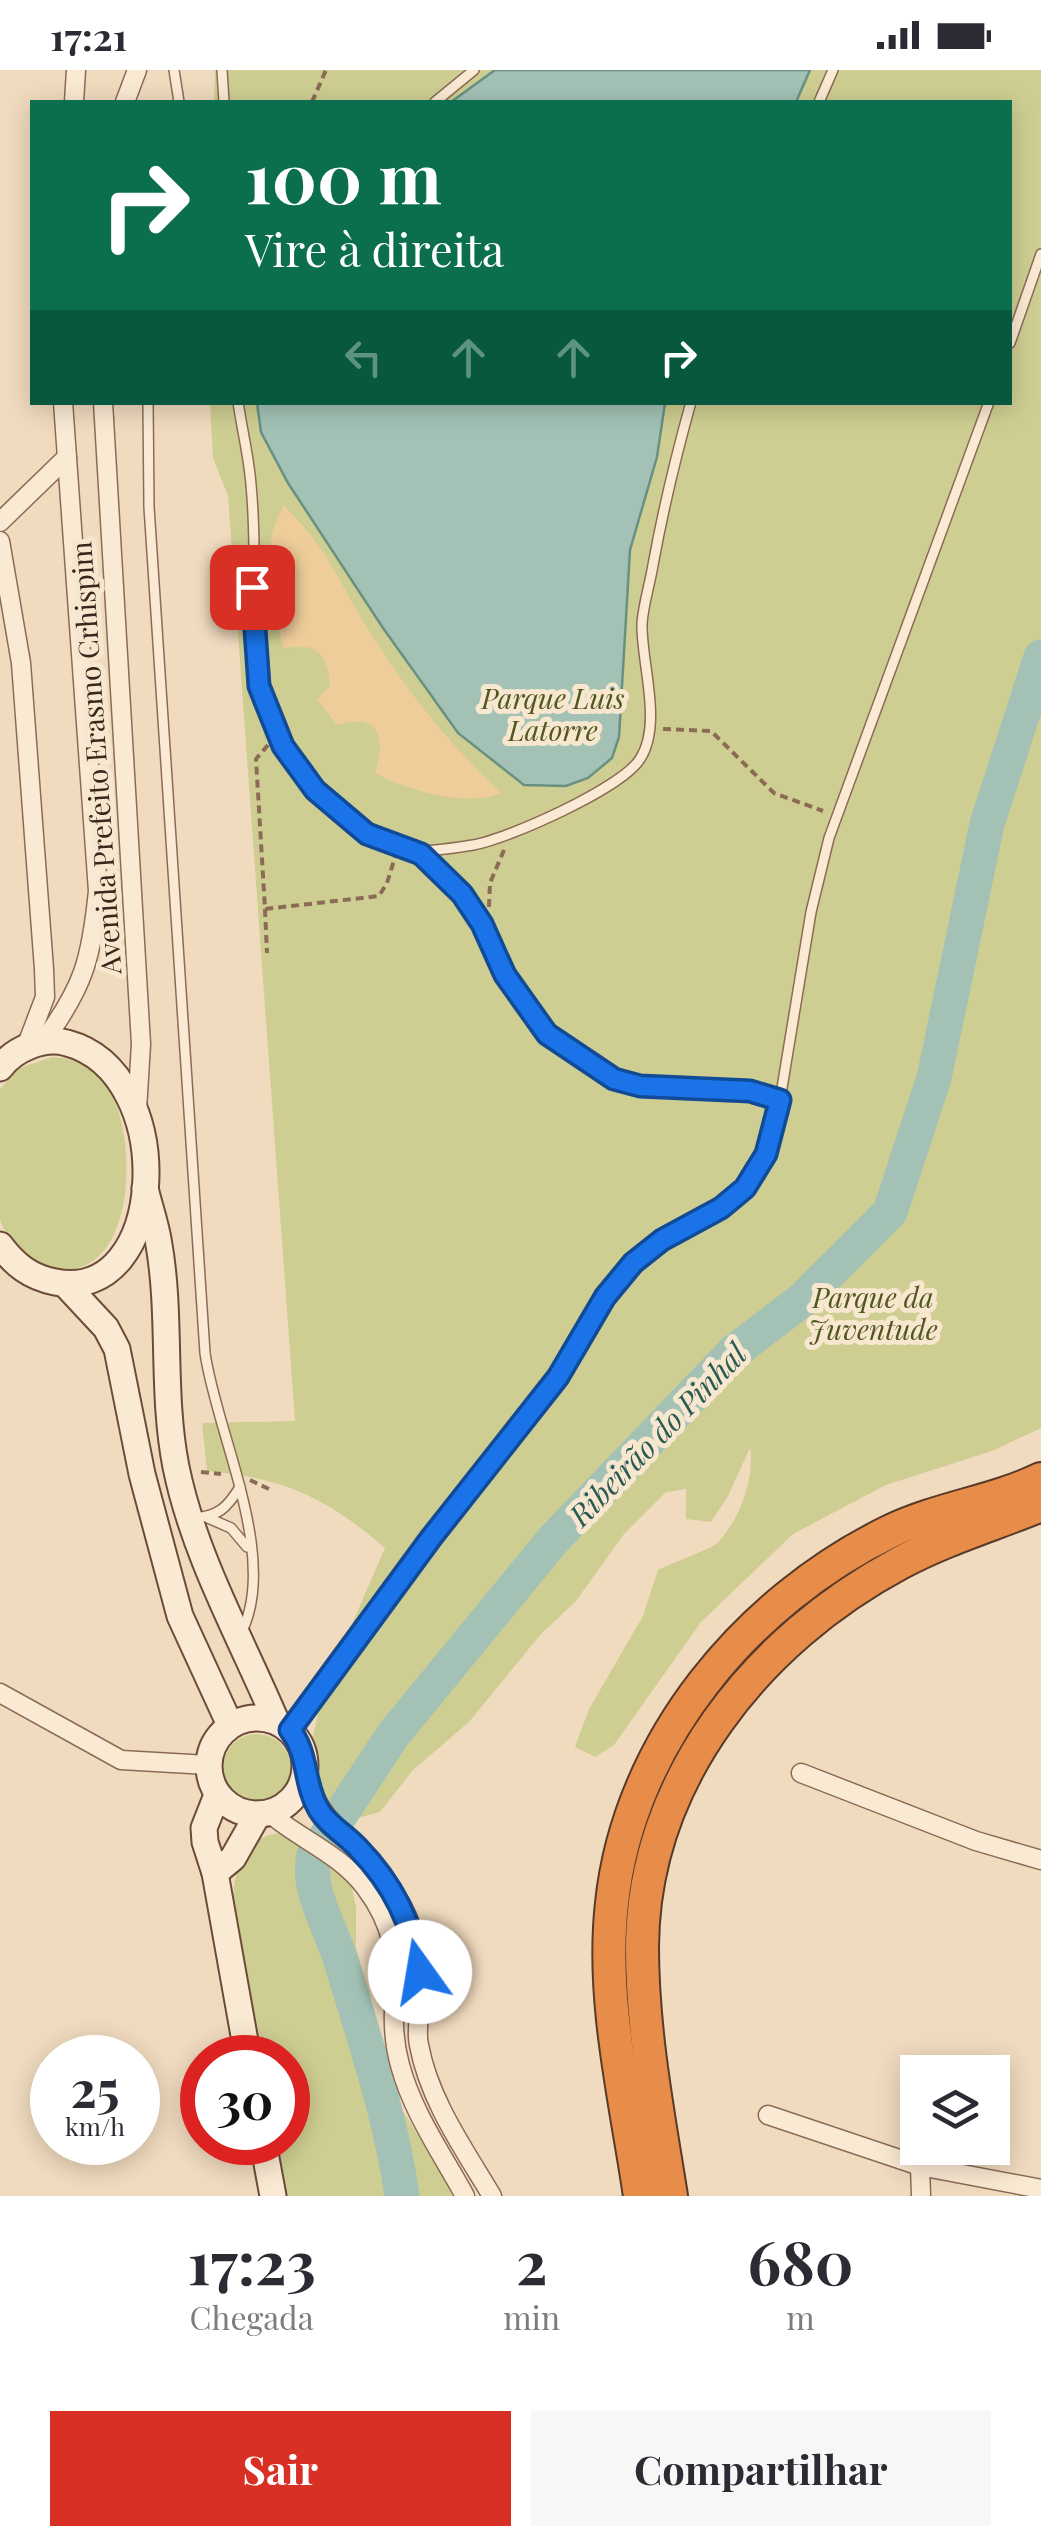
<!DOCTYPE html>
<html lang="pt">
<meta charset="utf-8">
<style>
body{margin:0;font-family:"Playfair Display",serif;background:#f7f7f7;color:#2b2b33;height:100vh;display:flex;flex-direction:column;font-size:38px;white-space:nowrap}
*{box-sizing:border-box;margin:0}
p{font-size:32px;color:#7c7c81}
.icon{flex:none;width:55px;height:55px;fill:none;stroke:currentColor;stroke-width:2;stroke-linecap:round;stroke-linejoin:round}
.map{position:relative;height:2126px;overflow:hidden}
.side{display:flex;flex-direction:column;background:#fff;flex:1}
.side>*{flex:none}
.guide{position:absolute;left:30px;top:30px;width:982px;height:305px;border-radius:0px;box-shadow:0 5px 25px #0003;background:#0b6e4f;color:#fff;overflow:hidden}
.controls{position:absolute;left:900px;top:1985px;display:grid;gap:20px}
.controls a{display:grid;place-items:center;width:110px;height:110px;border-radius:0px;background:#fff;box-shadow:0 5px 25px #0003;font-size:50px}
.speed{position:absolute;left:30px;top:1965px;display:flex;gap:20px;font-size:50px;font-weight:700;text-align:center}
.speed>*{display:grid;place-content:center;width:130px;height:130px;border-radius:50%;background:#fff;box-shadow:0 5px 25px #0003;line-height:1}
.speed small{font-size:25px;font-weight:400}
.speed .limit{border:15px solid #d22;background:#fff;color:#111}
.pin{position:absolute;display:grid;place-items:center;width:85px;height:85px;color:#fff;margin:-42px;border-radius:20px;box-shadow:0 5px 15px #0006}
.me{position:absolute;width:110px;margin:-55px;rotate:347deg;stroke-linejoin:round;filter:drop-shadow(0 0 8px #0008)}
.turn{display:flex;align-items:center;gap:35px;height:210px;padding:0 50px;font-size:45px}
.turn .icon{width:130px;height:130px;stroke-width:2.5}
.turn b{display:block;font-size:70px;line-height:85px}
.lanes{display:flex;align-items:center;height:95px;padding:0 50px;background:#0003;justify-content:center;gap:50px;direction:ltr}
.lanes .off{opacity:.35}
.eta{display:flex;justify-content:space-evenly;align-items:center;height:170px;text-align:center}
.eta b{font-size:60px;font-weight:700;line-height:70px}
.primary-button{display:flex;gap:20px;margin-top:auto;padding:20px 50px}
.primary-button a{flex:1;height:115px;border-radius:0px;background:#d93025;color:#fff;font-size:40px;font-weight:700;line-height:115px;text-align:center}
.primary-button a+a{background:#f7f7f7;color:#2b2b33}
.status{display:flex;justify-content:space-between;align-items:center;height:70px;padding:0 50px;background:#fff;direction:ltr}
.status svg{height:28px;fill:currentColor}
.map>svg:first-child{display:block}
.green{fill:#cfce92}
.sand{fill:#efcd9a}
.water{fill:#a3c2b5;stroke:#699182;stroke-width:2.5}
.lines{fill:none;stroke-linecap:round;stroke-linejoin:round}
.river{stroke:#a3c2b5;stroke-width:35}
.lane-casing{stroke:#8b6b56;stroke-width:12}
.street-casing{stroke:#8b6b56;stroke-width:21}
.secondary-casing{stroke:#6c4c39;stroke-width:29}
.highway-casing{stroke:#583a2b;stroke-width:36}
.path{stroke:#8b6b56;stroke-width:4;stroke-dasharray:8 5;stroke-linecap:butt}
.lane{stroke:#fbead3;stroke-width:9}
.street{stroke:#fbead3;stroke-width:18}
.secondary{stroke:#fbead3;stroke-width:25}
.highway{stroke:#e78c49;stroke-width:32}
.route-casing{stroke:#114b97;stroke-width:25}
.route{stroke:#1a73e8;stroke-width:18}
.labels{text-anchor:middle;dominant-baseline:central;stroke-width:10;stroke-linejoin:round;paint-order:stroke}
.park-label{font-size:28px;font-style:italic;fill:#515721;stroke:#f8e7cf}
.street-label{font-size:28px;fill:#39261c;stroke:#f8e7cf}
.water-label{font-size:30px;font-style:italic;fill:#2a5a51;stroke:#f8e7cf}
</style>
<div class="status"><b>17:21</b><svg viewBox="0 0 49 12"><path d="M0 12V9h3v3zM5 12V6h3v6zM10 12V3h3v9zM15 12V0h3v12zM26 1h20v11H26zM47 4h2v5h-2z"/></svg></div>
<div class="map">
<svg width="1041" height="2126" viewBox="0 0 1041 2126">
<rect width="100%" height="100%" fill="#f1dbbf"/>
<g class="green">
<path d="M215 0H1041V1358L992 1381 886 1415 793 1464 701 1552 614 1675 595 1687 575 1677 589 1639 643 1546 658 1500C670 1494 710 1479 716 1474 739 1452 755 1408 750 1378L728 1426 711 1452 686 1449V1419L666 1422 624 1464 576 1531 541 1564 469 1652 413 1700 380 1742 354 1749 325 1735 313 1667 322 1623 385 1478C327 1428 284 1408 207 1401L202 1353 295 1351 228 426 213 388 210 333 1010 332V32H214Z"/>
<path d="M52 987C67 988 82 992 95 1001 144 1039 143 1234 40 1194 22 1187 5 1168 0 1149 0 1138 0 1123 0 1111 0 1080 0 1049 0 1019L17 999Z"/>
<circle cx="257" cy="1698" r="34"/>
<path d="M283 1763 299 1770 351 1812 356 1837V1877L371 1927 375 1996 447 2112 452 2126H281L273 2073 288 2072V1988L260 1987C250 1935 193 1767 283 1763Z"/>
</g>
<path class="sand" d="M284 436C328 478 339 513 370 562 408 623 449 674 501 723 467 738 407 720 375 703 386 666 380 642 337 655L317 629 330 616C328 584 317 572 284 578 271 534 258 478 284 436Z"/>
<g class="water">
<polygon points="495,0 810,0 796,32 451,32"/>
<polygon points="257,333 665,333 657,387 630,480 619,667 612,688 588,708 566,716 524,715 458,663 383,558 288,413 261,362"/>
</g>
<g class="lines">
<path class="river" d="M402 2126C391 2046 363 1965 340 1888 330 1856 306 1819 314 1785L393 1665 553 1470 735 1281 802 1230 890 1142 934 1008 987 754 1041 587"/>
<defs>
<g id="lane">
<polyline points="174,0 179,32"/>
<polyline points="222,0 224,32"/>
<polyline points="435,32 474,0"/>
<polyline points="819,32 833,0"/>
<polyline points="1010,273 1041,184"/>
<path d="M148 332 149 437 205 1283C216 1362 280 1488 241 1563"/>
<path d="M238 332C242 360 249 387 251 415 264 544 225 646 342 743 393 785 410 785 473 775 508 769 622 718 640 689 663 654 641 592 642 554 643 535 650 514 653 495 663 440 676 386 691 332"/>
<path d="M421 783C443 805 466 826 482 853 490 869 496 887 504 903 526 948 566 987 613 1008 642 1022 674 1016 704 1016 730 1017 755 1023 780 1030"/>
<path d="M192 1448C218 1447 227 1438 240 1417"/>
<polyline points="208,1448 231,1458 247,1477"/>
<polyline points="290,1660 431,1468 558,1307 605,1227 633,1193 661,1170 721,1138 745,1117 766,1084 780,1030 811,842 829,768 989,332"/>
</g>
<g id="street">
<polyline points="74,32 76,0"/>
<polyline points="125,32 137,0"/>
<polyline points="103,332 141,974 137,1040"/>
<polyline points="0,452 67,387"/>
<polyline points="0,471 21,593 44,899 45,927 26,977"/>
<path d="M43 972C84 916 91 890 98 821L63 332"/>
<polyline points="0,1623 121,1690 208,1695"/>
<polyline points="801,1703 976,1771 1041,1790"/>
<path d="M305 1705C324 1765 380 1786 407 1846 419 1875 421 1905 420 1936 419 1949 416 1963 419 1975 429 2030 464 2079 492 2126"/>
<path d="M268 1742C299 1769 339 1783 365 1817 417 1886 381 1928 400 1995 412 2041 442 2084 465 2126"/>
<polyline points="768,2045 920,2096 1041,2119"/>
<polyline points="920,2096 921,2126"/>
</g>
<g id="secondary">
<path d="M0 998C14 979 44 966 67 973 180 1003 168 1235 55 1212 30 1207 15 1195 0 1175"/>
<path d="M145 1118C149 1135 155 1152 158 1169 172 1244 161 1321 176 1397 194 1486 241 1568 276 1651"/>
<polyline points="65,1214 106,1258 117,1279 142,1404 180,1546 230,1655"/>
<circle cx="257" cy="1696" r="48"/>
<polyline points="217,1725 204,1758 205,1772 215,1803 248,1988"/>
<polyline points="215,1803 233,1788 258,1744"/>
<polyline points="263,2072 273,2126"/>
</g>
<g id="highway">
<path d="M640 2126C626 2030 601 1930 612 1833 629 1671 748 1530 891 1461 939 1438 993 1432 1041 1409"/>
<path d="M671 2126C658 2044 642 1961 642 1877 643 1709 758 1569 900 1493 944 1469 995 1454 1041 1435"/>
</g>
</defs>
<use href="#lane" class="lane-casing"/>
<use href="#street" class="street-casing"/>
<use href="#secondary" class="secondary-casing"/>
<use href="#highway" class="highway-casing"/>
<g class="path">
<polyline points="312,32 326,0"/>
<polyline points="663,659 711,661 774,723 823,741"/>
<polyline points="268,675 256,689 265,839 379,826 387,813 395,787"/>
<polyline points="489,837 490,813 504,780"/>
<polyline points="265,839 267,883"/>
<polyline points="201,1402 221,1404"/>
<polyline points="250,1410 273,1421"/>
</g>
<use href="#lane" class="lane"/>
<use href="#street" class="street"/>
<use href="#secondary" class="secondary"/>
<use href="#highway" class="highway"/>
</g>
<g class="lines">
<defs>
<path id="route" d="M252 517 259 616 283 676 315 720 367 764 421 784 462 824 482 854 505 905 547 964 614 1009 640 1016 750 1021 780 1030 766 1084 745 1118 721 1138 662 1170 633 1193 605 1227 558 1307 431 1468 290 1660C309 1684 303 1713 319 1740 328 1755 346 1765 358 1778 393 1814 412 1853 420 1902"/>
</defs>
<use href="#route" class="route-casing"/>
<use href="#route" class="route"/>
</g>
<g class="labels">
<g class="park-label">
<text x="553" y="627">Parque Luis<tspan x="553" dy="32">Latorre</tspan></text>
<text x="873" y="1226">Parque da<tspan x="873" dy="32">Juventude</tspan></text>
</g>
<g class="street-label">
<text transform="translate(95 688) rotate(-94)">Avenida Prefeito Erasmo Crhispim</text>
</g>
<g class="water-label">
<text transform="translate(657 1364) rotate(-46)">Ribeirão do Pinhal</text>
</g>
</g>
</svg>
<div class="controls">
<a><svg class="icon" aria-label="layers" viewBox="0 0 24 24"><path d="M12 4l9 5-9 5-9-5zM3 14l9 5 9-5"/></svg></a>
</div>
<div class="speed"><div>25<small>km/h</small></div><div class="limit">30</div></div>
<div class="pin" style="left:252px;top:517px;background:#d93025"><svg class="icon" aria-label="arrive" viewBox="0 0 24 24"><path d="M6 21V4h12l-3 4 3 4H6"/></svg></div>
<svg class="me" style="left:420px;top:1902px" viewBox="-20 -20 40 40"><circle r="19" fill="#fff"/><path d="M0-13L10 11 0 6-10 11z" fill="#1a73e8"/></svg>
<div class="guide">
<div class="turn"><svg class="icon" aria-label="right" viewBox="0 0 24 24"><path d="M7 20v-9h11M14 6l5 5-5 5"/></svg><div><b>100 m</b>Vire à direita</div></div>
<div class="lanes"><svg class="icon off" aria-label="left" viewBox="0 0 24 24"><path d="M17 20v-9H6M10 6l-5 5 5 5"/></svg><svg class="icon off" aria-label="ahead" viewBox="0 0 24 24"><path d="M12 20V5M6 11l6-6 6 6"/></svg><svg class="icon off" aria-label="ahead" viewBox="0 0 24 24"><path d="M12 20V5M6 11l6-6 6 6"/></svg><svg class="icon" aria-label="right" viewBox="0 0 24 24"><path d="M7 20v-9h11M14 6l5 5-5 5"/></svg></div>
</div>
</div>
<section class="side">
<div class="eta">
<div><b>17:23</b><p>Chegada</p></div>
<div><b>2</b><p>min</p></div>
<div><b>680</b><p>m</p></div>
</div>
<div class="primary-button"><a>Sair</a><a>Compartilhar</a></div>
</section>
